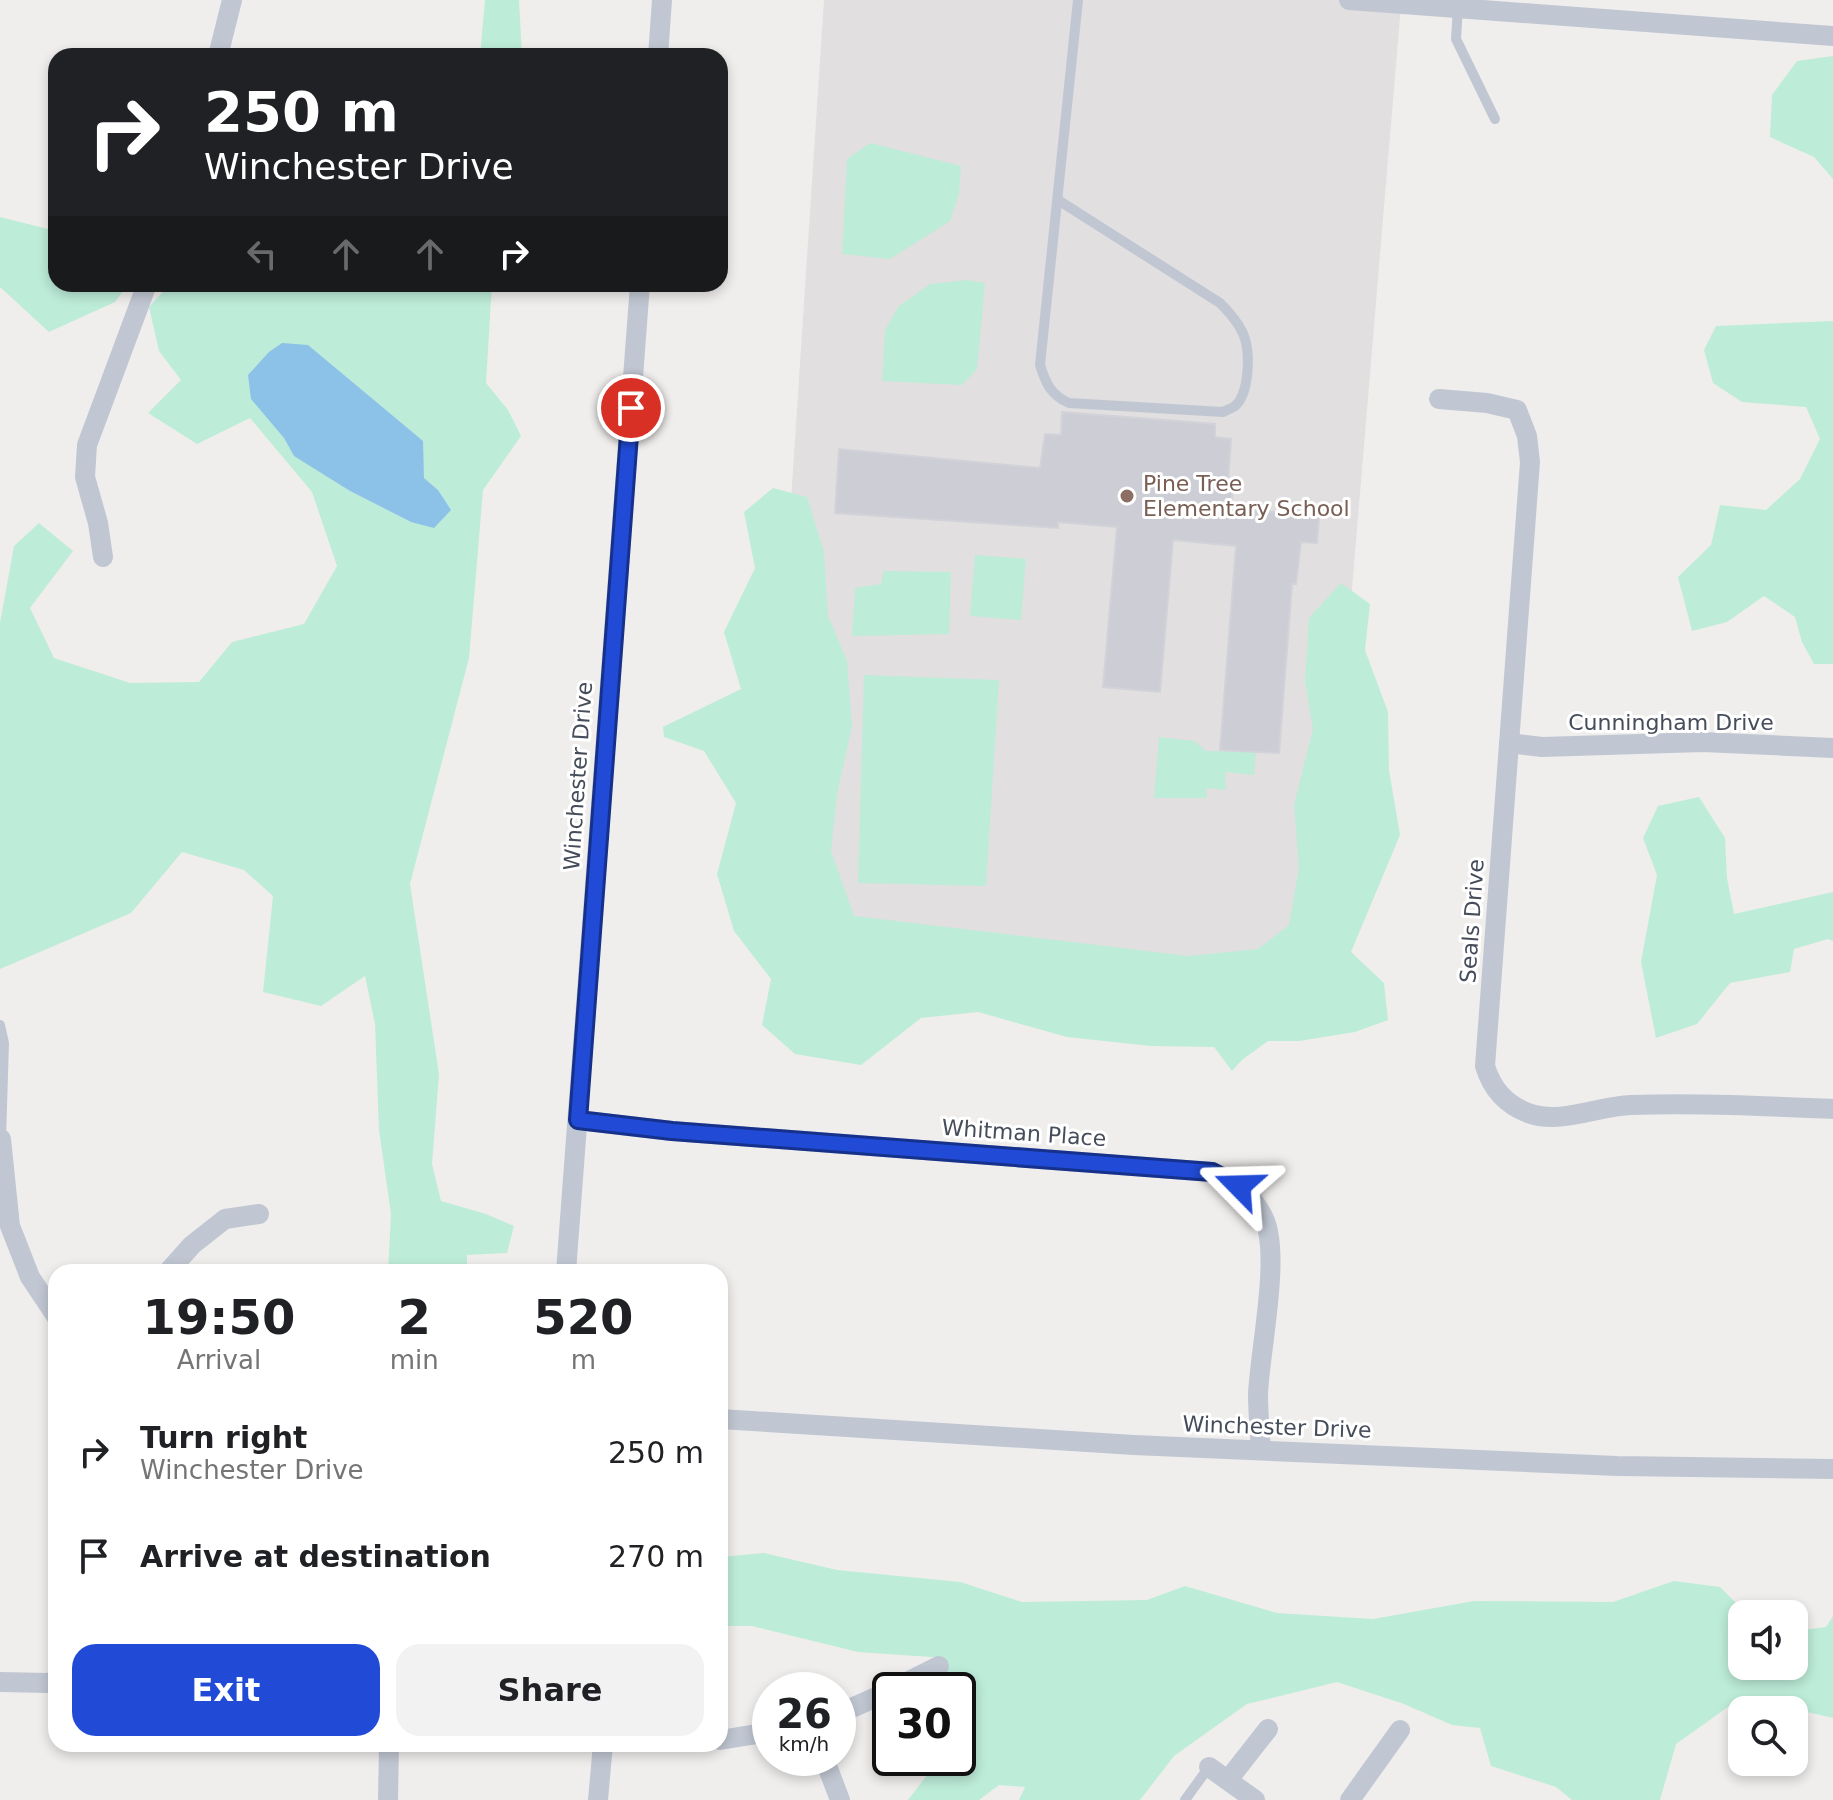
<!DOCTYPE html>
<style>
body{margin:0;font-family:"DejaVu Sans",sans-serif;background:#f2f2f2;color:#202124;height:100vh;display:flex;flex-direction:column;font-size:30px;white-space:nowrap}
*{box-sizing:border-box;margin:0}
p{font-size:26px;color:#757577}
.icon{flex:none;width:44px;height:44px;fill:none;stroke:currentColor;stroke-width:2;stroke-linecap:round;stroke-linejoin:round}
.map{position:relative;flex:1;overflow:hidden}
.side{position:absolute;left:48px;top:1264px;width:680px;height:488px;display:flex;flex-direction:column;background:#fff;border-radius:24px;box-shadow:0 4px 12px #0003}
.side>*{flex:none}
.top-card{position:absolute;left:48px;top:48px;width:680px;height:244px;border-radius:24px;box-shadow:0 4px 12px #0003;background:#202124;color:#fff;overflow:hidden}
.tools{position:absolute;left:1728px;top:1600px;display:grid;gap:16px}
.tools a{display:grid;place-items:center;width:80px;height:80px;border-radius:16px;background:#fff;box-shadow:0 4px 12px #0003;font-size:40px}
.speed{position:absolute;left:752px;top:1672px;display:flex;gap:16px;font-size:40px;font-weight:700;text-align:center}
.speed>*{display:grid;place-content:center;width:104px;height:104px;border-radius:50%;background:#fff;box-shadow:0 4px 12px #0003;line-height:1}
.speed small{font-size:20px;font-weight:400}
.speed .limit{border:4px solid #111;border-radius:12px;background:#fff;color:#111}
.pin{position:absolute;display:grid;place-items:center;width:68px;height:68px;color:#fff;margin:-34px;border:4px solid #fff;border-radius:50%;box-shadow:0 2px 8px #0007}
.me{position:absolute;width:88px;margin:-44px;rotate:292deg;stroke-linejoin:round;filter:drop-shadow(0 0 6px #0008)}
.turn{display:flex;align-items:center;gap:28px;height:168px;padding:0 24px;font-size:36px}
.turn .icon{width:104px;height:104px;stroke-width:2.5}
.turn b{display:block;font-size:56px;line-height:68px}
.lanes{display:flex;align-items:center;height:76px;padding:0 24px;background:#0003;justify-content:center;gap:40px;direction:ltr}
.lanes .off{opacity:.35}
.eta{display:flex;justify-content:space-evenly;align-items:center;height:136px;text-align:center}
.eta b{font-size:48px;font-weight:600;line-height:56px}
.button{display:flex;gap:16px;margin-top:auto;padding:16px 24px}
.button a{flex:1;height:92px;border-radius:24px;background:#214bd7;color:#fff;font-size:32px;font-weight:600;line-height:92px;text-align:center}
.button a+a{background:#f2f2f2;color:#202124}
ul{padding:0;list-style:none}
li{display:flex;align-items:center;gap:24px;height:104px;padding:0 24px}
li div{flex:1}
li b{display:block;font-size:30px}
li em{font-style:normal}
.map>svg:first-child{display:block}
.education{fill:#e1dfdf}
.green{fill:#bdecd9;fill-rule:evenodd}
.water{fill:#8cc2e7}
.building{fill:#cdced5;stroke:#d2d2d9;stroke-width:2}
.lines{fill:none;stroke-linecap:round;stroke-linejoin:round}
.lane{stroke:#c1c7d2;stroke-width:10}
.street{stroke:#c1c7d2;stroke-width:20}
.route-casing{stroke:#15318c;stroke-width:20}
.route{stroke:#214bd7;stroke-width:14}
.education-dot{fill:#8d6e63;stroke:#fff;stroke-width:3}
.labels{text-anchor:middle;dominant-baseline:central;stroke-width:6;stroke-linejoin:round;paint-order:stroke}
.education-label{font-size:22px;fill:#785e54;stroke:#fff;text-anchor:start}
.street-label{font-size:22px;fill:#464d5a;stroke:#fff}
</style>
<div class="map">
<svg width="1833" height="1800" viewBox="0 0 1833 1800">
<rect width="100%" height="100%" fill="#f0eeed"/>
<polygon class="education" points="824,0 1349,0 1401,5 1319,982 761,955"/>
<g class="green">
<polygon points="485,0 519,0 522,56 480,56"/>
<polygon points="1833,56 1833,179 1814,157 1770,137 1772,95 1797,61"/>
<polygon points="870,143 961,166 959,193 950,221 890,259 842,254 847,159"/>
<polygon points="0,217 56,231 56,284 128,284 115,302 49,332 0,287"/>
<polygon points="967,280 985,283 977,369 962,385 882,381 885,330 899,306 930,284"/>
<path d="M170 284H492L486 383 508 410 521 436 483 490 469 658 410 884 439 1074 432 1164 441 1201 486 1214 514 1226 507 1253 467 1255V1272H388L391 1214 379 1130 375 1024 365 976 321 1006 263 992 273 896 244 870 182 852 131 913 0 969V623L14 546 39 523 73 551 30 608 54 658 130 683 199 682 232 642 304 624 337 566 312 492 250 418 197 444 148 413 181 380 159 351 149 307ZM284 438 423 463 424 478 438 490 411 522 350 491 295 456Z"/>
<polygon points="1833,321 1833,664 1814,664 1802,642 1795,617 1764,596 1727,622 1692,631 1678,577 1711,545 1720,505 1766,510 1800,479 1820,439 1806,407 1742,402 1713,383 1704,350 1716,326"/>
<polygon points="773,488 807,497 824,552 828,616 847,661 852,726 837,794 831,851 854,916 1189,956 1258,949 1289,925 1299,868 1294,805 1313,729 1305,681 1309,618 1341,583 1370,604 1365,650 1388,712 1389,770 1400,835 1351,952 1384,983 1388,1020 1355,1032 1299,1041 1268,1041 1242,1060 1232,1071 1214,1047 1151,1046 1067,1037 978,1012 921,1018 861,1065 795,1054 762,1025 771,979 734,931 717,874 736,803 704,751 664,737 663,727 741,689 724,632 755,568 744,512"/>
<polygon points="975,555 1026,559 1021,620 970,616"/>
<polygon points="884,571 951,572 949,634 852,636 855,588 881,584"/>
<polygon points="864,675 999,680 986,886 858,883"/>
<polygon points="1159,737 1194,741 1206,751 1256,752 1254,775 1225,772 1226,790 1207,788 1206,798 1154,798"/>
<polygon points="1699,797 1725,838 1727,878 1734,914 1833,892 1833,941 1828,939 1794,949 1790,972 1730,983 1697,1024 1656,1038 1641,962 1657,875 1643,838 1658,806"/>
<polygon points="764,1553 837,1570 960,1582 1022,1602 1147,1600 1185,1586 1277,1613 1373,1619 1474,1601 1613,1602 1674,1581 1720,1587 1747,1614 1742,1614 1742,1666 1794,1666 1794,1631 1826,1627 1833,1616 1833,1718 1742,1697 1676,1744 1660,1800 1572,1800 1556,1787 1491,1766 1480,1728 1452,1725 1404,1704 1337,1682 1247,1704 1174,1756 1140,1800 1019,1800 1025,1787 999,1785 979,1800 908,1800 940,1758 958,1758 958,1690 947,1690 945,1658 858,1652 752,1626 720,1626 720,1557"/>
</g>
<polygon class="water" points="282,343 308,345 423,441 424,478 438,490 451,510 434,528 411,522 350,491 294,456 284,438 251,399 248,375 269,352"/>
<polygon class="building" points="1062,412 1215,424 1215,437 1231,439 1228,483 1233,483 1231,508 1319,516 1317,543 1301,542 1296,584 1292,584 1279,753 1220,750 1236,546 1173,540 1160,692 1103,687 1117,527 1058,522 1058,528 835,513 839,449 1040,468 1045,434 1061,435"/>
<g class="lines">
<g class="lane">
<polyline points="1458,6 1456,39 1495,119"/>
<path d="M1058 200 1220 303C1230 313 1241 325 1245 339 1250 356 1249 394 1235 406 1231 409 1227 410 1223 412L1069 403C1051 395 1046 384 1040 365L1078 0"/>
<polyline points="0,1025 4,1043 1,1139"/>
<polyline points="1185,1800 1209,1767"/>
</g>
<g class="street">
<polyline points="1349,0 1833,36"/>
<polyline points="218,56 232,0"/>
<polyline points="658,56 662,0"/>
<path d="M1439 399 1487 403 1517 410 1527 436 1530 462 1485 1066C1492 1089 1505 1104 1528 1113 1561 1125 1598 1106 1631 1105 1699 1103 1765 1106 1833 1109"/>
<polyline points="103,557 98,523 85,477 87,445 147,284"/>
<polyline points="1509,743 1542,747 1703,742 1833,748"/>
<path d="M578 1120 672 1131 1212 1172C1235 1184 1255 1196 1265 1221 1280 1259 1260 1350 1258 1394 1258 1413 1260 1432 1261 1450"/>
<polyline points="1,1139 10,1226 30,1277 56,1316"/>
<polyline points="168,1272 192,1245 225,1219 259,1214"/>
<polyline points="566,1272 640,284"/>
<polyline points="720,1419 1134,1445 1617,1466 1833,1469"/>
<polyline points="0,1682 48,1683 56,1680"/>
<polyline points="891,1690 939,1666"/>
<polyline points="838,1714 890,1691"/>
<polyline points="720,1740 770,1732"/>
<polyline points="824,1758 840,1800"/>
<polyline points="1209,1767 1255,1800"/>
<polyline points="1228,1780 1268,1729"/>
<polyline points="388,1800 389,1744"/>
<polyline points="598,1800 603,1744"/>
<polyline points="1350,1800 1400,1730"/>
</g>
</g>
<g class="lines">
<defs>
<polyline id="route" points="631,408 578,1120 672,1131 1212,1172 1239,1186"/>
</defs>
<use href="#route" class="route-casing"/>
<use href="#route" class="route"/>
</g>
<circle class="education-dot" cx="1127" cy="496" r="8"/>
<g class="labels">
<g class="education-label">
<text x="1143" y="483">Pine Tree<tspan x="1143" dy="25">Elementary School</tspan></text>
</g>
<g class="street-label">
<text x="1671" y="722">Cunningham Drive</text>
<text transform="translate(578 776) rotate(-86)">Winchester Drive</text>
<text transform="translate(1472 921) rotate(-86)">Seals Drive</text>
<text transform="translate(1024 1133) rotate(4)">Whitman Place</text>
<text transform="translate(1277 1427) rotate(2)">Winchester Drive</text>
</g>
</g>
</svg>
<div class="tools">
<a><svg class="icon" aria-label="sound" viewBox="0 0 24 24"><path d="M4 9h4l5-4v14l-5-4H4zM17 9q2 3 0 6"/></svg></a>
<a><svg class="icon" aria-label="search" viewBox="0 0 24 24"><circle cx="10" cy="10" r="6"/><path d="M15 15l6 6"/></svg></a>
</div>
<div class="speed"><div>26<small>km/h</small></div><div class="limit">30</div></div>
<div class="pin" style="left:631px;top:408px;background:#d93025"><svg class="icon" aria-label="arrive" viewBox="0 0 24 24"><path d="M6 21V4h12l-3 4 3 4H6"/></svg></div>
<svg class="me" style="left:1239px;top:1186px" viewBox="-20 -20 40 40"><path d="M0-17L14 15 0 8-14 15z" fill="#214bd7" stroke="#fff" stroke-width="4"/></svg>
<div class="top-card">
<div class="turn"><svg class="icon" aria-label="right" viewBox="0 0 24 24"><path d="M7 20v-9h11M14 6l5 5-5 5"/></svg><div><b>250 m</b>Winchester Drive</div></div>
<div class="lanes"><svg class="icon off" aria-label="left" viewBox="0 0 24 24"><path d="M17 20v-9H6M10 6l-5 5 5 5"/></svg><svg class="icon off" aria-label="ahead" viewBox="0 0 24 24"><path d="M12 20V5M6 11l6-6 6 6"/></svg><svg class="icon off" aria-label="ahead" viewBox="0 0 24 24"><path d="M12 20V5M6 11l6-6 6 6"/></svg><svg class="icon" aria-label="right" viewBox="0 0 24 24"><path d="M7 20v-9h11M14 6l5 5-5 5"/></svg></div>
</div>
<section class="side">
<div class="eta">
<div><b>19:50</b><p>Arrival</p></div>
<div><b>2</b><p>min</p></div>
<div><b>520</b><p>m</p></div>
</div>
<ul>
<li><svg class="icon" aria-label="right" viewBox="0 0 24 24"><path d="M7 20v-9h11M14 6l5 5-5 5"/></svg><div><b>Turn right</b><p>Winchester Drive</p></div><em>250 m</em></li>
<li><svg class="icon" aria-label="arrive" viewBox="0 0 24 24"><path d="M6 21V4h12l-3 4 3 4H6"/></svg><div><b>Arrive at destination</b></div><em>270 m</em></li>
</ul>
<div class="button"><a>Exit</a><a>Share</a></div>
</section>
</div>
